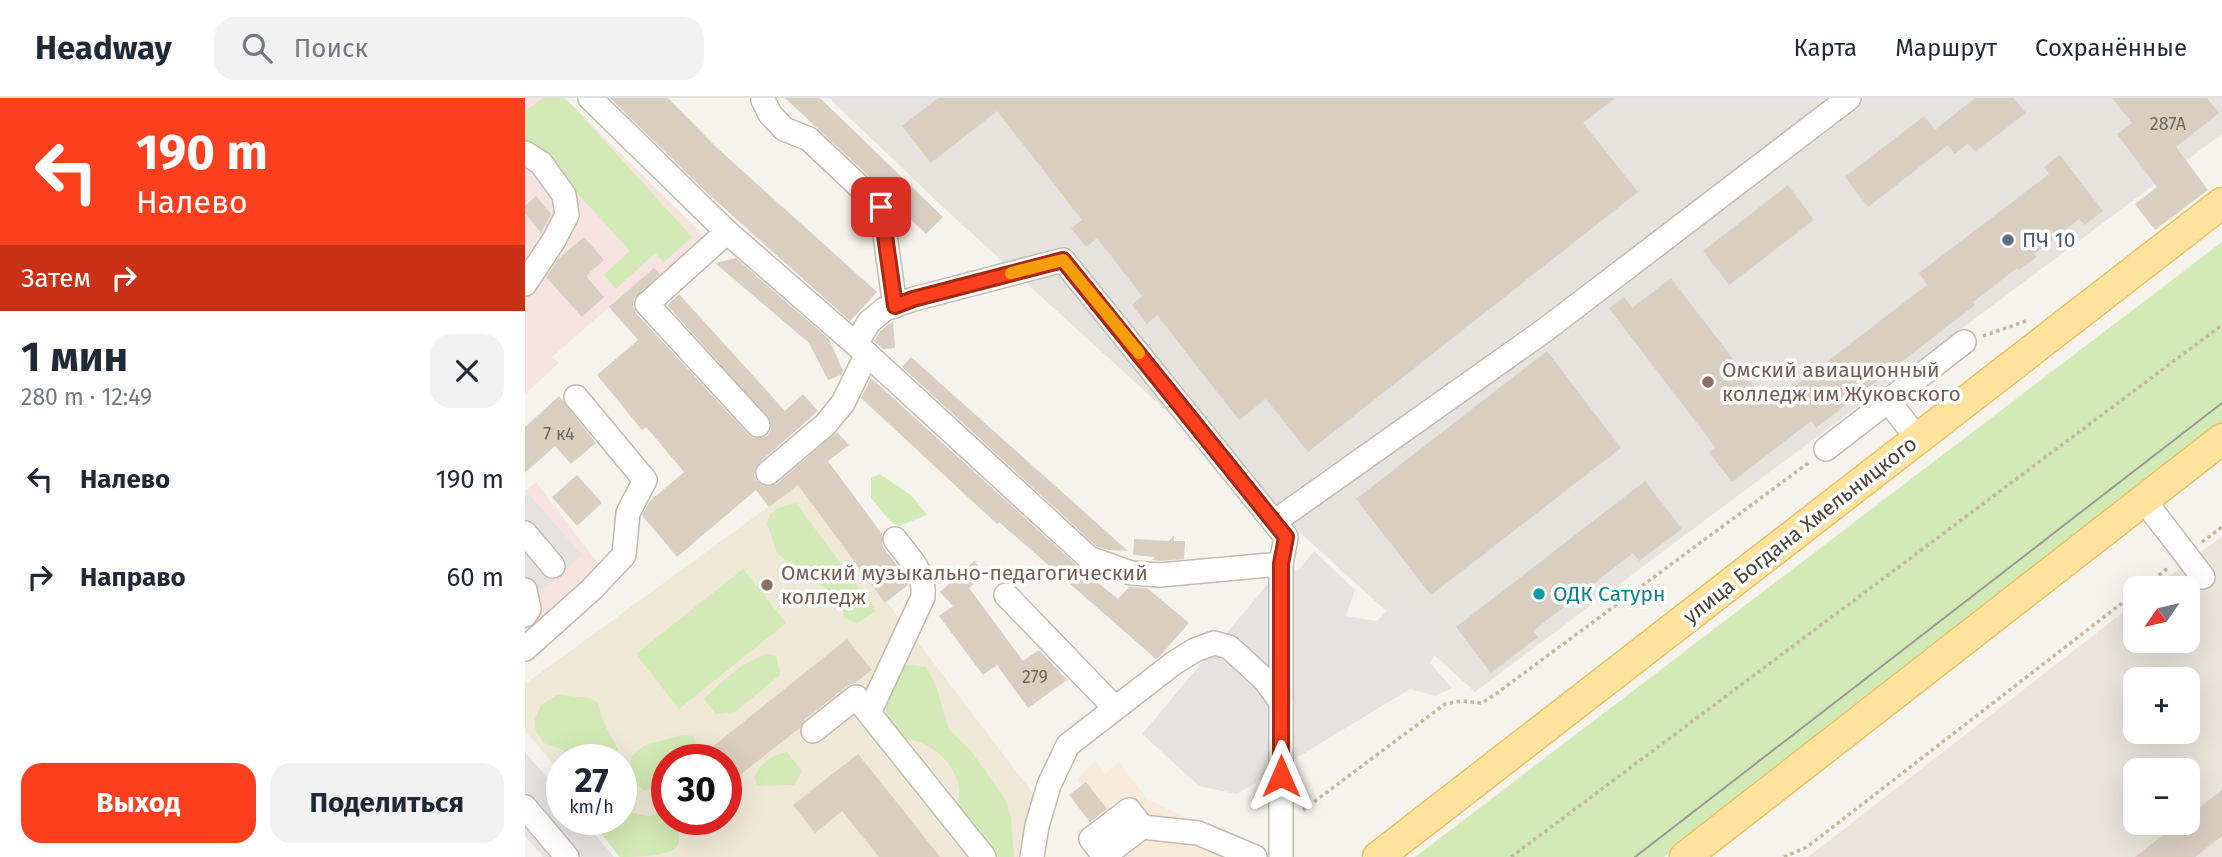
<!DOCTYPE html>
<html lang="ru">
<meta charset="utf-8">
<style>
body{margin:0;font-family:"Fira Sans",sans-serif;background:#f2f2f3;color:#1f2937;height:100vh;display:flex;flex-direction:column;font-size:26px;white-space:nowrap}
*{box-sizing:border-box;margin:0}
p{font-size:23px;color:#747a83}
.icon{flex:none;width:38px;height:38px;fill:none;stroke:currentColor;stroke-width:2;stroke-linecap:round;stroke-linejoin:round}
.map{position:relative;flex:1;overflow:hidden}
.sheet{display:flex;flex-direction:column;background:#fff;width:525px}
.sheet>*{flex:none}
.banner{background:#fc3f1d;color:#fff;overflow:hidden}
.needle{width:46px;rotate:236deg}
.controls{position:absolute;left:1598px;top:478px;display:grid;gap:14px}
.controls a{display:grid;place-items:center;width:77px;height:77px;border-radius:14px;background:#fff;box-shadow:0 7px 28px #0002;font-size:35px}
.speed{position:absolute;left:21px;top:646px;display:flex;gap:14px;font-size:35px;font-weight:700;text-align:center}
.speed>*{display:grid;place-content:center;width:91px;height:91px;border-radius:50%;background:#fff;box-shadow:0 7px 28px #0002;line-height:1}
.speed small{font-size:18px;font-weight:400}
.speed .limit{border:10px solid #d22;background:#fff;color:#111}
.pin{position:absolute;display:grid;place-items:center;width:60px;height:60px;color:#fff;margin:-30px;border-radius:14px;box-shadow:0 4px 10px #0006}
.me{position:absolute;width:77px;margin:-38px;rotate:0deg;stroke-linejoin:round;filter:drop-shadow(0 0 5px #0008)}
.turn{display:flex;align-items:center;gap:24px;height:147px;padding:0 21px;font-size:32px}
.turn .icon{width:91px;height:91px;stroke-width:2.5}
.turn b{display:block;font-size:49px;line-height:60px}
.then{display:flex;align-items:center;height:66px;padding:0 21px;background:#0003;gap:14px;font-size:26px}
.round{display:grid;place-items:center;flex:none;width:74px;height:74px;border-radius:21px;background:#f2f2f3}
.headline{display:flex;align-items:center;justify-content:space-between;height:119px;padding:0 21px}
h1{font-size:42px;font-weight:700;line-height:52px}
.cta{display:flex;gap:14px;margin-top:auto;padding:14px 21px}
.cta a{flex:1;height:80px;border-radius:21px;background:#fc3f1d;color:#fff;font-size:28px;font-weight:700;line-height:80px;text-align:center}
.cta a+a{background:#f2f2f3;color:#1f2937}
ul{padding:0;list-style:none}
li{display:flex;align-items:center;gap:21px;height:98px;padding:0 21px}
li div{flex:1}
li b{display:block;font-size:26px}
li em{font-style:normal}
header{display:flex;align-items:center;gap:42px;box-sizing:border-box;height:98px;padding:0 35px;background:#fff;border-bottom:2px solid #e0e1e3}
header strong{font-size:33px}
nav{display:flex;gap:38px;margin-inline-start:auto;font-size:24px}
.search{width:490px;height:63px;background:#f2f2f3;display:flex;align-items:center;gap:18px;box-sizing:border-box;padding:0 24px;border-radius:21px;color:#747a83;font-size:26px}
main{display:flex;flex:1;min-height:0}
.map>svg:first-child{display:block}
.residential{fill:#eae5da;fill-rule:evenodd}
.commercial{fill:#f7ead8}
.industrial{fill:#e6e2dd}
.education{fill:#efe8d6;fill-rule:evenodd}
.medical{fill:#f6e3e0}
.green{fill:#d2eab5}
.parking{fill:#e5e3e0}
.building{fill:#d8cfc1}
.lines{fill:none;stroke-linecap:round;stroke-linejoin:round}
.minor-casing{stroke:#c2bbae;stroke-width:26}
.major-casing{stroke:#e6c16a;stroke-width:33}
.path{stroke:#c4b79f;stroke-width:3.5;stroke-dasharray:3.5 3.5;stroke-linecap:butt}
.minor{stroke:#fff;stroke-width:23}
.major{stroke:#ffe39c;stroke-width:30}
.tram{stroke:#9a9a9a;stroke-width:2}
.route-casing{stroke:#a42913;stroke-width:18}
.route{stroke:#fc3f1d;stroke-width:12}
.slow{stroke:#f59e0b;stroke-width:12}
.service-dot{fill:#5c6f8a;stroke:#fff;stroke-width:2.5}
.education-dot{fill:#8d6e63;stroke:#fff;stroke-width:2.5}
.culture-dot{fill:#0f9aa8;stroke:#fff;stroke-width:2.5}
.labels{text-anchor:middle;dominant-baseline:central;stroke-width:7;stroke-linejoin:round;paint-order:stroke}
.number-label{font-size:18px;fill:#6e675b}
.service-label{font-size:21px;fill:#4e5e75;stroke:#fff;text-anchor:start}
.education-label{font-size:21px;fill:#785e54;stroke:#fff;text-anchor:start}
.street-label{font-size:21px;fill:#4b4439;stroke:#fff}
.culture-label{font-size:21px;fill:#0d838f;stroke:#fff;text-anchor:start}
</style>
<header>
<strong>Headway</strong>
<div class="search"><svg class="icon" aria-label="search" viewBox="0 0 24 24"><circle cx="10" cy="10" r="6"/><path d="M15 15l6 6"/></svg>Поиск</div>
<nav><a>Карта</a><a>Маршрут</a><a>Сохранённые</a></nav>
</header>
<main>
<section class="sheet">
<div class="banner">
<div class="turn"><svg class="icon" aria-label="left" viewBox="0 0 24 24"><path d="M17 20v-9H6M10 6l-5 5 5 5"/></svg><div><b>190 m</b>Налево</div></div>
<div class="then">Затем<svg class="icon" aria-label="right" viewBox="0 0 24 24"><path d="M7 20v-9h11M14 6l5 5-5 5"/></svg></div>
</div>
<div class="headline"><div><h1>1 мин</h1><p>280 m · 12:49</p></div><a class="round"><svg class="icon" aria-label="close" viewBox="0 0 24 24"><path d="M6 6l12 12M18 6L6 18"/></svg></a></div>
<ul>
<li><svg class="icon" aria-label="left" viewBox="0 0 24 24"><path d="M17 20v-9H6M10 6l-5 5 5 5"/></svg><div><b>Налево</b></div><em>190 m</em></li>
<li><svg class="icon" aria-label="right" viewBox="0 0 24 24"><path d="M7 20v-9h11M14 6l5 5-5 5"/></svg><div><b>Направо</b></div><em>60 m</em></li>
</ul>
<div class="cta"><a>Выход</a><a>Поделиться</a></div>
</section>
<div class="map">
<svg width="1697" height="759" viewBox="0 0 1697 759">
<rect width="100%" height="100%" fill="#f6f3ec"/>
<path class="residential" d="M1697 438V759H1283L1610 505V542H1662V490H1629ZM1610 581H1662V634H1610ZM1610 672H1662V724H1610Z"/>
<polygon class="commercial" points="570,663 580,676 594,664 622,701 730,752 721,759 568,759 551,735 576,716 552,681"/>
<polygon class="industrial" points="304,0 1697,0 1697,36 950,594 420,111"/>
<path class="education" d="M273 387 510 698 498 759H107L74 721H96V662H37V676L0 633V586ZM142 662H201V721H142Z"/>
<g class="medical">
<polygon points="0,0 40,0 181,140 124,191 115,182 27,259 34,265 0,296"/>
<polygon points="11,384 78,472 0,542 0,393"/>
</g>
<g class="green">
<polygon points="18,0 37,0 47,7 167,139 139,164 130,155 91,191 79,177 105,153 11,50 0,45 0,13"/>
<polygon points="1697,144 1697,325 1139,759 890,759"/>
<polygon points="355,376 387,398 402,417 374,428 366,424 346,400 346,380"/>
<polygon points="271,405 351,513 332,525 319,520 317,504 302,491 276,475 252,455 242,425 245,416 253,410"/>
<polygon points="218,471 261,525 154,611 111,556"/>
<path d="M242 556 251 558 255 577 210 614 191 616 179 601C197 583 217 564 242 556Z"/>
<path d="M387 567 401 569 411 588 424 632 446 653 481 702 486 720 489 759H470L431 713C432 706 435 697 434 690 429 660 401 641 373 640 354 612 358 597 376 569Z"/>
<polygon points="32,597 65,600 73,605 78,623 93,652 91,661 44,661 39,652 19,645 11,633 10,621 16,607"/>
<polygon points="158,637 168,638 176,654 166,661 142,662 142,690 118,692 105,678 106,659 120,647"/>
<path d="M262 654 277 673 269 687 232 688 229 680C235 665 247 657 262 654Z"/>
<path d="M96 712 122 718 142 713V721H151C152 728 155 736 154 743 154 759 111 759 95 759L73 732 77 721H96Z"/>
</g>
<g class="parking">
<polygon points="4,396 57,457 12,496 0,481 0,400"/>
<polygon points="789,453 830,492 821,518 852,523 876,499 925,532 905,565 927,590 910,598 885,591 712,696 674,688 617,636 747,481 774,472"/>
<polygon points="0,654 37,697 37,721 57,721 89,759 18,759 0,738"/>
</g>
<g class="building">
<polygon points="85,0 143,0 191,49 352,194 325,223 179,92"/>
<polygon points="260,0 295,0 418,119 401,136 369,105 366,99"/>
<polygon points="413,0 1090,0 1058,25 1113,94 783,354 741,301 714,322 632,217 622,226 607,207 617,198 572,140 561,149 546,130 557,122 472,13 406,65 377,28"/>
<polygon points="1450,0 1489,0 1501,15 1450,54 1443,45 1430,56 1423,47 1343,109 1320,79 1399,18 1410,32"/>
<polygon points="1587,0 1682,0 1694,15 1651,49 1683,92 1630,132 1610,106 1632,89 1592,36 1607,25"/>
<polygon points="1535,57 1578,113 1560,127 1554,121 1509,156 1512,159 1494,172 1492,170 1448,204 1450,207 1291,330 1286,323 1207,384 1184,354 1190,349 1084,210 1099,199 1107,210 1146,180 1244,308 1402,187 1394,175 1524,76 1519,69"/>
<polygon points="1263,87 1289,122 1204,187 1178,153"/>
<polygon points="11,98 26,116 16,135 0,115 0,108"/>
<polygon points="59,139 79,162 61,178 79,199 57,219 21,179 32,162"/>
<polygon points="211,160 304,241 318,273 316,277 303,282 284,245 190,165"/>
<polygon points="129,170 135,176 109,201 108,208 111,215 223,336 229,340 242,338 246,332 246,323 142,207 154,196 260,313 278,296 293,313 234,365 229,377 232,383 239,388 251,386 312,334 324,347 303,363 357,436 358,449 378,475 383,487 360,505 273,387 244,409 231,392 152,459 117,417 125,403 159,374 121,329 117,332 72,277 113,242 84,209"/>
<polygon points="368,223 370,250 358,251 349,243 355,233"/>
<polygon points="1022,253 1096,350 906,497 831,401"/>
<polygon points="386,259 603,453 584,452 571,448 377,269"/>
<polygon points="346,280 555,470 593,501 604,489 622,490 664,525 636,557 631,561 474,424 472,426 336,300"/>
<polygon points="34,298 71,345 46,366 30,348 0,375 0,329"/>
<polygon points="52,377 77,405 52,428 27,399"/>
<polygon points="1120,383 1157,431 1114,463 1108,455 1008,533 1013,539 966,575 931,529"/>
<polygon points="649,437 649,443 660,443 659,461 635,463 627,462 630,459 608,457 609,441 644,443"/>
<polygon points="449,463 460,475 444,490 498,563 514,552 542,582 503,610 472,567 458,577 414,518 428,508 415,494"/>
<polygon points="322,541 347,572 330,585 322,588 279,622 275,630 258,643 201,688 201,662 171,662"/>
<polygon points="333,656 374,707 415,759 354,759 317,713 290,735 268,707"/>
<polygon points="561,684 582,711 565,724 544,697"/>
<polygon points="1697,692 1697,738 1670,759 1610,759 1655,724 1662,724 1662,719"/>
</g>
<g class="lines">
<defs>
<g id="minor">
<polyline points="65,0 202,134 342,256 564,460 606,475 635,477 756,466"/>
<polyline points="238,2 245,16 259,31 284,41 356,109 370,208"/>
<polyline points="0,55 16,65 39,97 42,117 29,142 0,186"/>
<polyline points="202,134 122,206 233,327"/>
<polyline points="331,246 344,224 360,211 389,201 538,162 761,439 756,466 756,604"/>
<polyline points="1363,303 1393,341"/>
<polyline points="1301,351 1439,244"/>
<polyline points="243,375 300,327 318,305 342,256"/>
<polyline points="1618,401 1678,479"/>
<polyline points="749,424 1020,232 1324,0"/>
<polyline points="0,435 28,468"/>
<polyline points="0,492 4,511 0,517"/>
<polyline points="481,497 590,610"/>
<polyline points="0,551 67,491 99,457 103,415 120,382 51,299"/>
<path d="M344 615 398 499C400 472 385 462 370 441"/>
<polyline points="288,633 331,599 459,759"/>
<polyline points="0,709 42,759"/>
<polyline points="579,758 617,729 673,735 730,759"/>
<polyline points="507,759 512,728 524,687 543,647 649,565 670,552 689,545 704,549 740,582 756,604 756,759"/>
<polyline points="580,759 566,741 604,712 617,729"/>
</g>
<g id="major">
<polyline points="853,759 1697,105"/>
<polyline points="1160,759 1697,341"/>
</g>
</defs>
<use href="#minor" class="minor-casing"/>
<use href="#major" class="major-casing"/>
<g class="path">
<polyline points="1458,238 1501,223"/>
<polyline points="1677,444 1697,429"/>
<polyline points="1617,490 1643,470"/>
<polyline points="778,712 920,606 936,603 957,605 972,595 1286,363"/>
<polyline points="986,759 1697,227"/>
<polyline points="1259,759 1282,749 1610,495"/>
</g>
<use href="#minor" class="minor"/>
<use href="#major" class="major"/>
<polyline class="tram" points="1110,759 1697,305"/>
</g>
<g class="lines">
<defs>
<polyline id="route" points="356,109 370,208 388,201 538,162 761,439 756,466 756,678"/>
</defs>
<use href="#route" class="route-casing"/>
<use href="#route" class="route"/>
<polyline class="slow" points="486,175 538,162 614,255"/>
</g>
<circle class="service-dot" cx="1483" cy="142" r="7"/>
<g class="education-dot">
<circle cx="1183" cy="284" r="7"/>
<circle cx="242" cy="487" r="7"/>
</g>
<circle class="culture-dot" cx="1014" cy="496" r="7"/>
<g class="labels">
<g class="number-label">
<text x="1643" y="26">287А</text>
<text x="34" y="336">7 к4</text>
<text x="510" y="579">279</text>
</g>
<g class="service-label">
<text x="1497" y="142">ПЧ 10</text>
</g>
<g class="education-label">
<text x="1197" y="272">Омский авиационный<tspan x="1197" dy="24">колледж им Жуковского</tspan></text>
<text x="256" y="475">Омский музыкально-педагогический<tspan x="256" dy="24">колледж</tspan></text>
</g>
<g class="street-label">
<text transform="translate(1275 432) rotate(-38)">улица Богдана Хмельницкого</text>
</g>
<g class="culture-label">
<text x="1028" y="496">ОДК Сатурн</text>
</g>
</g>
</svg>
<div class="controls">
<a><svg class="needle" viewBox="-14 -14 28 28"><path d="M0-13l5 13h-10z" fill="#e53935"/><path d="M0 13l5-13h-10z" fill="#747a83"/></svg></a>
<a>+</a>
<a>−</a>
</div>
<div class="speed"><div>27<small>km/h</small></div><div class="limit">30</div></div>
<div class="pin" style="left:356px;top:109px;background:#d93025"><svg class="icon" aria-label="arrive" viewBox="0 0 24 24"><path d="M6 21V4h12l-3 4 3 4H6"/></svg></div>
<svg class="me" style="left:756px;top:678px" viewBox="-20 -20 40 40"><path d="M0-17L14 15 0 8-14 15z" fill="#fc3f1d" stroke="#fff" stroke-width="4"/></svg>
</div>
</main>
